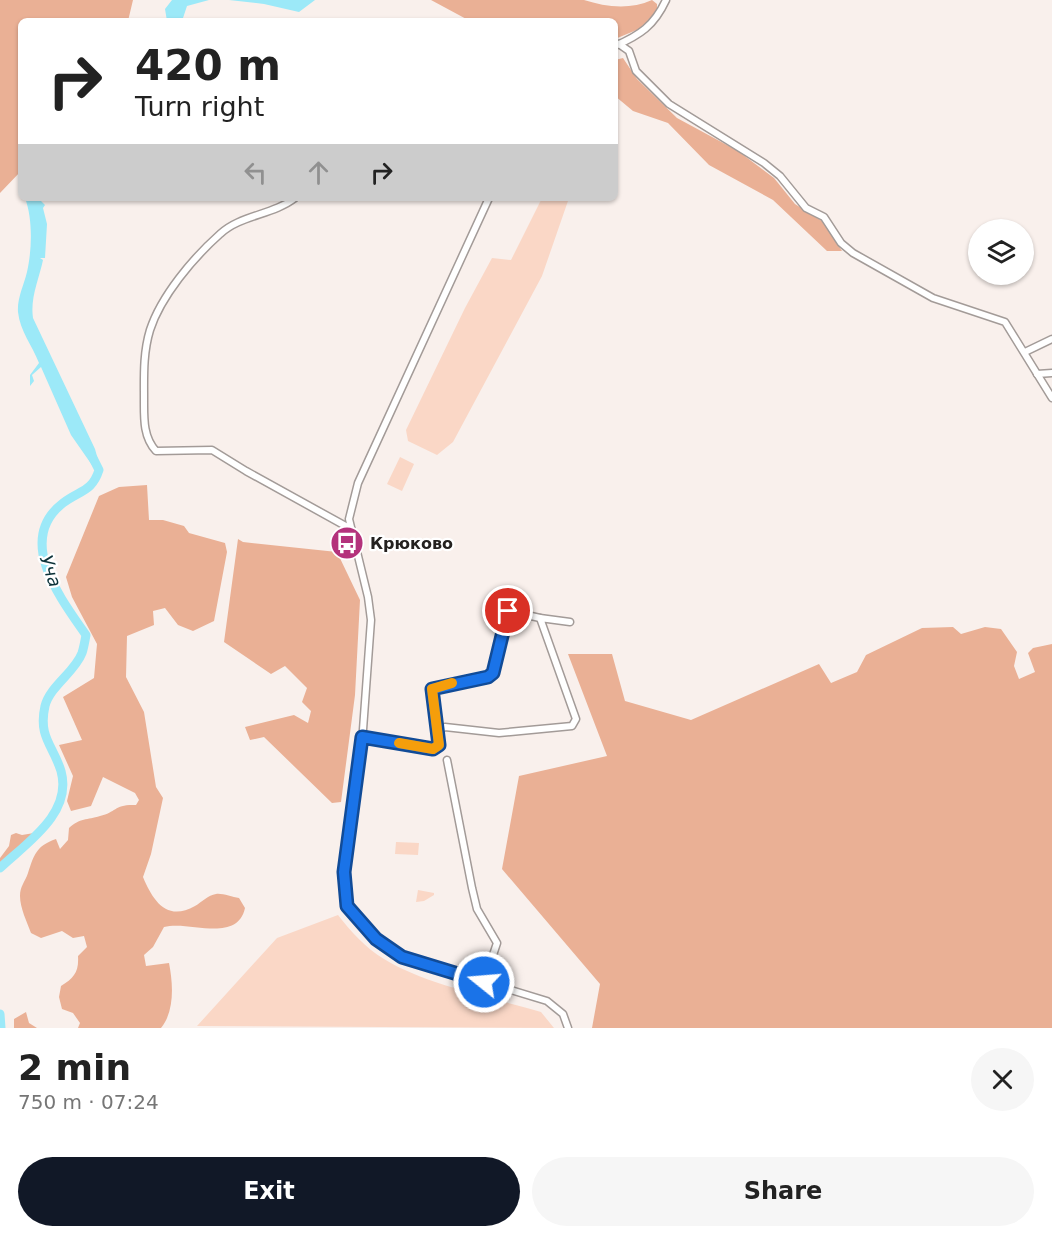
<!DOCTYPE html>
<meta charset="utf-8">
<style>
body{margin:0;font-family:"DejaVu Sans",sans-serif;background:#f6f6f6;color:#222;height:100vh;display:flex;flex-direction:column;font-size:22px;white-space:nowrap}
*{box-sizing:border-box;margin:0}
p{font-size:20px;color:#767676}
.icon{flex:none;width:33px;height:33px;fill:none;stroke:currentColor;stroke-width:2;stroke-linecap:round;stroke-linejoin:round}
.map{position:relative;height:1028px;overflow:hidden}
.panel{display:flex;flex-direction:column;background:#fff;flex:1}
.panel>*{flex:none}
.banner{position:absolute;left:18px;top:18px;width:600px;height:183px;border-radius:9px;box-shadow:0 2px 4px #0004;background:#fff;color:#222;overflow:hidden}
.tools{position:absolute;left:968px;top:219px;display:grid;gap:12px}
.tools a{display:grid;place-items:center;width:66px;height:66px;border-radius:50%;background:#fff;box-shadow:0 2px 4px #0004;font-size:30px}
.pin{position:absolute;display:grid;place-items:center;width:51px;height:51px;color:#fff;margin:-26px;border:3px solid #fff;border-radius:50%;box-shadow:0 2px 6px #0007}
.me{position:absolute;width:66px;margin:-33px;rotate:287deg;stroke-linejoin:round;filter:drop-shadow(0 0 4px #0008)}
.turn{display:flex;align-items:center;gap:21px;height:126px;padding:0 18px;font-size:27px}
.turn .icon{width:78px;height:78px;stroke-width:2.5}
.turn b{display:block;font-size:42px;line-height:51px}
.lanes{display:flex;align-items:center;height:57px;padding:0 18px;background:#0003;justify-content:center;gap:30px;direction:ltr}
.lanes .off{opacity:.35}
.round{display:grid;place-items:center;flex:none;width:63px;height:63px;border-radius:32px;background:#f6f6f6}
.overview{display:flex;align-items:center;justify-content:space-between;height:102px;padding:0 18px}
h1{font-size:36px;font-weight:600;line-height:45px}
.button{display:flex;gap:12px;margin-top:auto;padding:12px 18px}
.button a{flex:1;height:69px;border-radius:36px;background:#111827;color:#fff;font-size:24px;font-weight:600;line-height:69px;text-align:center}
.button a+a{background:#f6f6f6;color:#222}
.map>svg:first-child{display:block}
.green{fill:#fad7c6}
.forest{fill:#eab095}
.water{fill:#9ce9f8}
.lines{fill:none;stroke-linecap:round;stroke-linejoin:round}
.river{stroke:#9ce9f8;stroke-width:9}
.street-casing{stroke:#a39b98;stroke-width:9}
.street{stroke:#fff;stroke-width:6}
.route-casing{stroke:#114b97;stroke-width:15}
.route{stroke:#1a73e8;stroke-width:10}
.slow{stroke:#f59e0b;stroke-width:10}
.labels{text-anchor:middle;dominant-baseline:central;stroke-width:4.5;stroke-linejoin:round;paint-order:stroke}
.poi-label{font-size:16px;font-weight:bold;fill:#24211f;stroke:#fff;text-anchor:start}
.water-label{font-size:18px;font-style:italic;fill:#0c3239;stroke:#fff}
</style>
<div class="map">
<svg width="1052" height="1028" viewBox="0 0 1052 1028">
<rect width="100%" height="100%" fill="#f9f0ec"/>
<g class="green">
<polygon points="542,198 569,198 542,276 453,442 437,455 408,441 406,430 465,308 492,258 511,260"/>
<polygon points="400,457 414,464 402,491 387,484"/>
<polygon points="396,842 419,843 418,855 395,854"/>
<polygon points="418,890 434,893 434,895 424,901 416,902"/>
<path d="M338 915C351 932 366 948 384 959 426 985 494 998 541 1012L554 1028 197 1026 277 938Z"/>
</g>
<g class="forest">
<polygon points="0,0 133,0 128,21 21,21 21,171 0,193"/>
<path d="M431 0H584C606 7 630 10 652 0L657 4V12L639 29 615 39V21H470Z"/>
<polygon points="623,58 637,79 677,118 738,151 774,178 795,204 822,221 842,251 827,251 773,200 709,165 668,123 633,111 615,96 615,60"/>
<path d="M147 485 149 520H163L184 526 189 533 225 543 227 552 214 621 193 631 178 625 165 608 153 611 154 625 127 636 126 677 144 712 156 787 163 798 151 854 143 877C153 901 167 922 195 906 202 902 208 895 216 894 222 893 232 897 239 898L245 908C237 944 189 920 164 927L153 947 144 955 146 966 169 963C173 983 175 1011 161 1028H78L80 1023 73 1013 62 1009 59 997 61 986C74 978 79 972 78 956L87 947 84 936 73 938 62 931 41 938 31 933C27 922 20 908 20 896 20 886 25 882 28 873 34 855 36 846 56 839L60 849 68 840 69 828C80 818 87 820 100 816 117 812 114 804 136 805L139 800 135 793 103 777 91 806 71 811 67 801 73 776 59 745 82 740 63 697 94 678 97 644 72 597 66 577 99 496 119 487Z"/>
<polygon points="238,539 243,542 337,552 360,600 355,695 341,802 332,803 264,737 250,740 245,727 294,715 308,723 311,711 302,702 307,688 285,666 271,674 224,642"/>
<polygon points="953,627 961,634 985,627 1001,629 1017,652 1014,666 1019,679 1035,672 1028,653 1033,648 1052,644 1052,1028 592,1028 600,984 502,869 519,776 607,756 568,654 612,654 625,701 691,720 819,664 831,683 857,672 866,655 922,628"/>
<polygon points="16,833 22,835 34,833 32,838 0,865 0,858 9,846 11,835"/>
<polygon points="26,1012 29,1023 37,1028 14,1028 14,1019"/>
</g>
<g class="water">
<polygon points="172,0 209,0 187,6 182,21 167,21 165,9"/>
<polygon points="229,0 315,0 299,12 264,4"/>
<path d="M25 198H38L45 205 43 208 47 224 45 258H40L43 260C39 279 30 298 33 318L95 449 100 467 94 468 71 435 41 367 32 375 34 381 30 386V375L39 363C32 345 20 331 18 312 17 298 24 285 27 272 32 250 33 219 25 198Z"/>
</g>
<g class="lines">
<g class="river">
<path d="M0 868C25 844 73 814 61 771 53 745 38 737 45 706 50 686 75 672 82 653 84 647 85 640 86 635 61 599 15 540 63 503 80 490 92 492 99 470L93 458"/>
<polyline points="0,1014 1,1028"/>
</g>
<defs>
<g id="street">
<polyline points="619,44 629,51 636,71 669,104 764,163 780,176 806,208 824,217 841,243 853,253 933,298 1005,322 1052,398"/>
<path d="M615 46C640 35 654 26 666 0"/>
<path d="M295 198C273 215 240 215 220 234 193 258 161 296 150 330 143 353 144 376 144 399 144 418 143 437 156 451L212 450 246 471 351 529"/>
<polyline points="489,198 358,483 349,519 368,597 371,620 361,757 344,890 347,906 356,918 376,939 402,957 547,1001 563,1014 568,1028"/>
<polyline points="1025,352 1052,339"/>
<polyline points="1037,374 1052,373"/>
<polyline points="439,730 432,689 488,677 493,673 509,611 540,618"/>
<polyline points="362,737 433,749 439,745 439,730 445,727 499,733 572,726 576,719 540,618 570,622"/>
<polyline points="447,760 472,888 477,909 497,943 484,982"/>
</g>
</defs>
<use href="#street" class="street-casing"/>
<use href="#street" class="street"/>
</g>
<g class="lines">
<defs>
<polyline id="route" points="484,982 402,957 376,939 347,906 344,872 362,737 433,749 439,745 432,689 488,677 493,673 508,611"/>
</defs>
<use href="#route" class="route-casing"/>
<use href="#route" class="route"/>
<polyline class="slow" points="399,743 433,749 439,745 432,689 452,683"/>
</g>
<defs>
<symbol id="bus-disc" viewBox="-11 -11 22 22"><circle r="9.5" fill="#b4327c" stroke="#fff"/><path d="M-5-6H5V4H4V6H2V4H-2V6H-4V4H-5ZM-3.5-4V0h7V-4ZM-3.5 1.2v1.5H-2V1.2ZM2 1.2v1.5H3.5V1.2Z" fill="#fff"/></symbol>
</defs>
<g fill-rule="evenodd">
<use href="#bus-disc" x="328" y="524" width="38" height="38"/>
</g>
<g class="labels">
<g class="poi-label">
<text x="370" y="543">Крюково</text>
</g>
<g class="water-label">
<text transform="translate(51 571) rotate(71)">Уча</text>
</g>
</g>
</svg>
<div class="tools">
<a><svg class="icon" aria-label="layers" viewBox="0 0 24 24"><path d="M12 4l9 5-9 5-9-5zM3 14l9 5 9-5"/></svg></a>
</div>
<div class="pin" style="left:508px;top:611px;background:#d93025"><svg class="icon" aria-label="arrive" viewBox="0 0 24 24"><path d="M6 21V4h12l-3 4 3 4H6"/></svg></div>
<svg class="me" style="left:484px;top:982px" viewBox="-20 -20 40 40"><circle r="17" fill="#1a73e8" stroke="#fff" stroke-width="3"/><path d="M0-11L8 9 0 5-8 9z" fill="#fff"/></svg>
<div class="banner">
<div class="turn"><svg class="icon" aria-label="right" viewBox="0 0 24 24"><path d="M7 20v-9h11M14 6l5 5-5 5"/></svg><div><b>420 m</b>Turn right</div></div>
<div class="lanes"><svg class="icon off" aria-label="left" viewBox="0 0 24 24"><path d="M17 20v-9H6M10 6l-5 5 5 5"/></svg><svg class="icon off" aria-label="ahead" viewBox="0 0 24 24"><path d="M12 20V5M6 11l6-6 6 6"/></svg><svg class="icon" aria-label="right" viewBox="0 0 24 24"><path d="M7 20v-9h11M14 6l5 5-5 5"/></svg></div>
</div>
</div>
<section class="panel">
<div class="overview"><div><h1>2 min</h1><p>750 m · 07:24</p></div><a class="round"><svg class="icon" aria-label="close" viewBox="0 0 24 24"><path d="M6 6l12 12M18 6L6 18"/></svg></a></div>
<div class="button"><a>Exit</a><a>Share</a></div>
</section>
